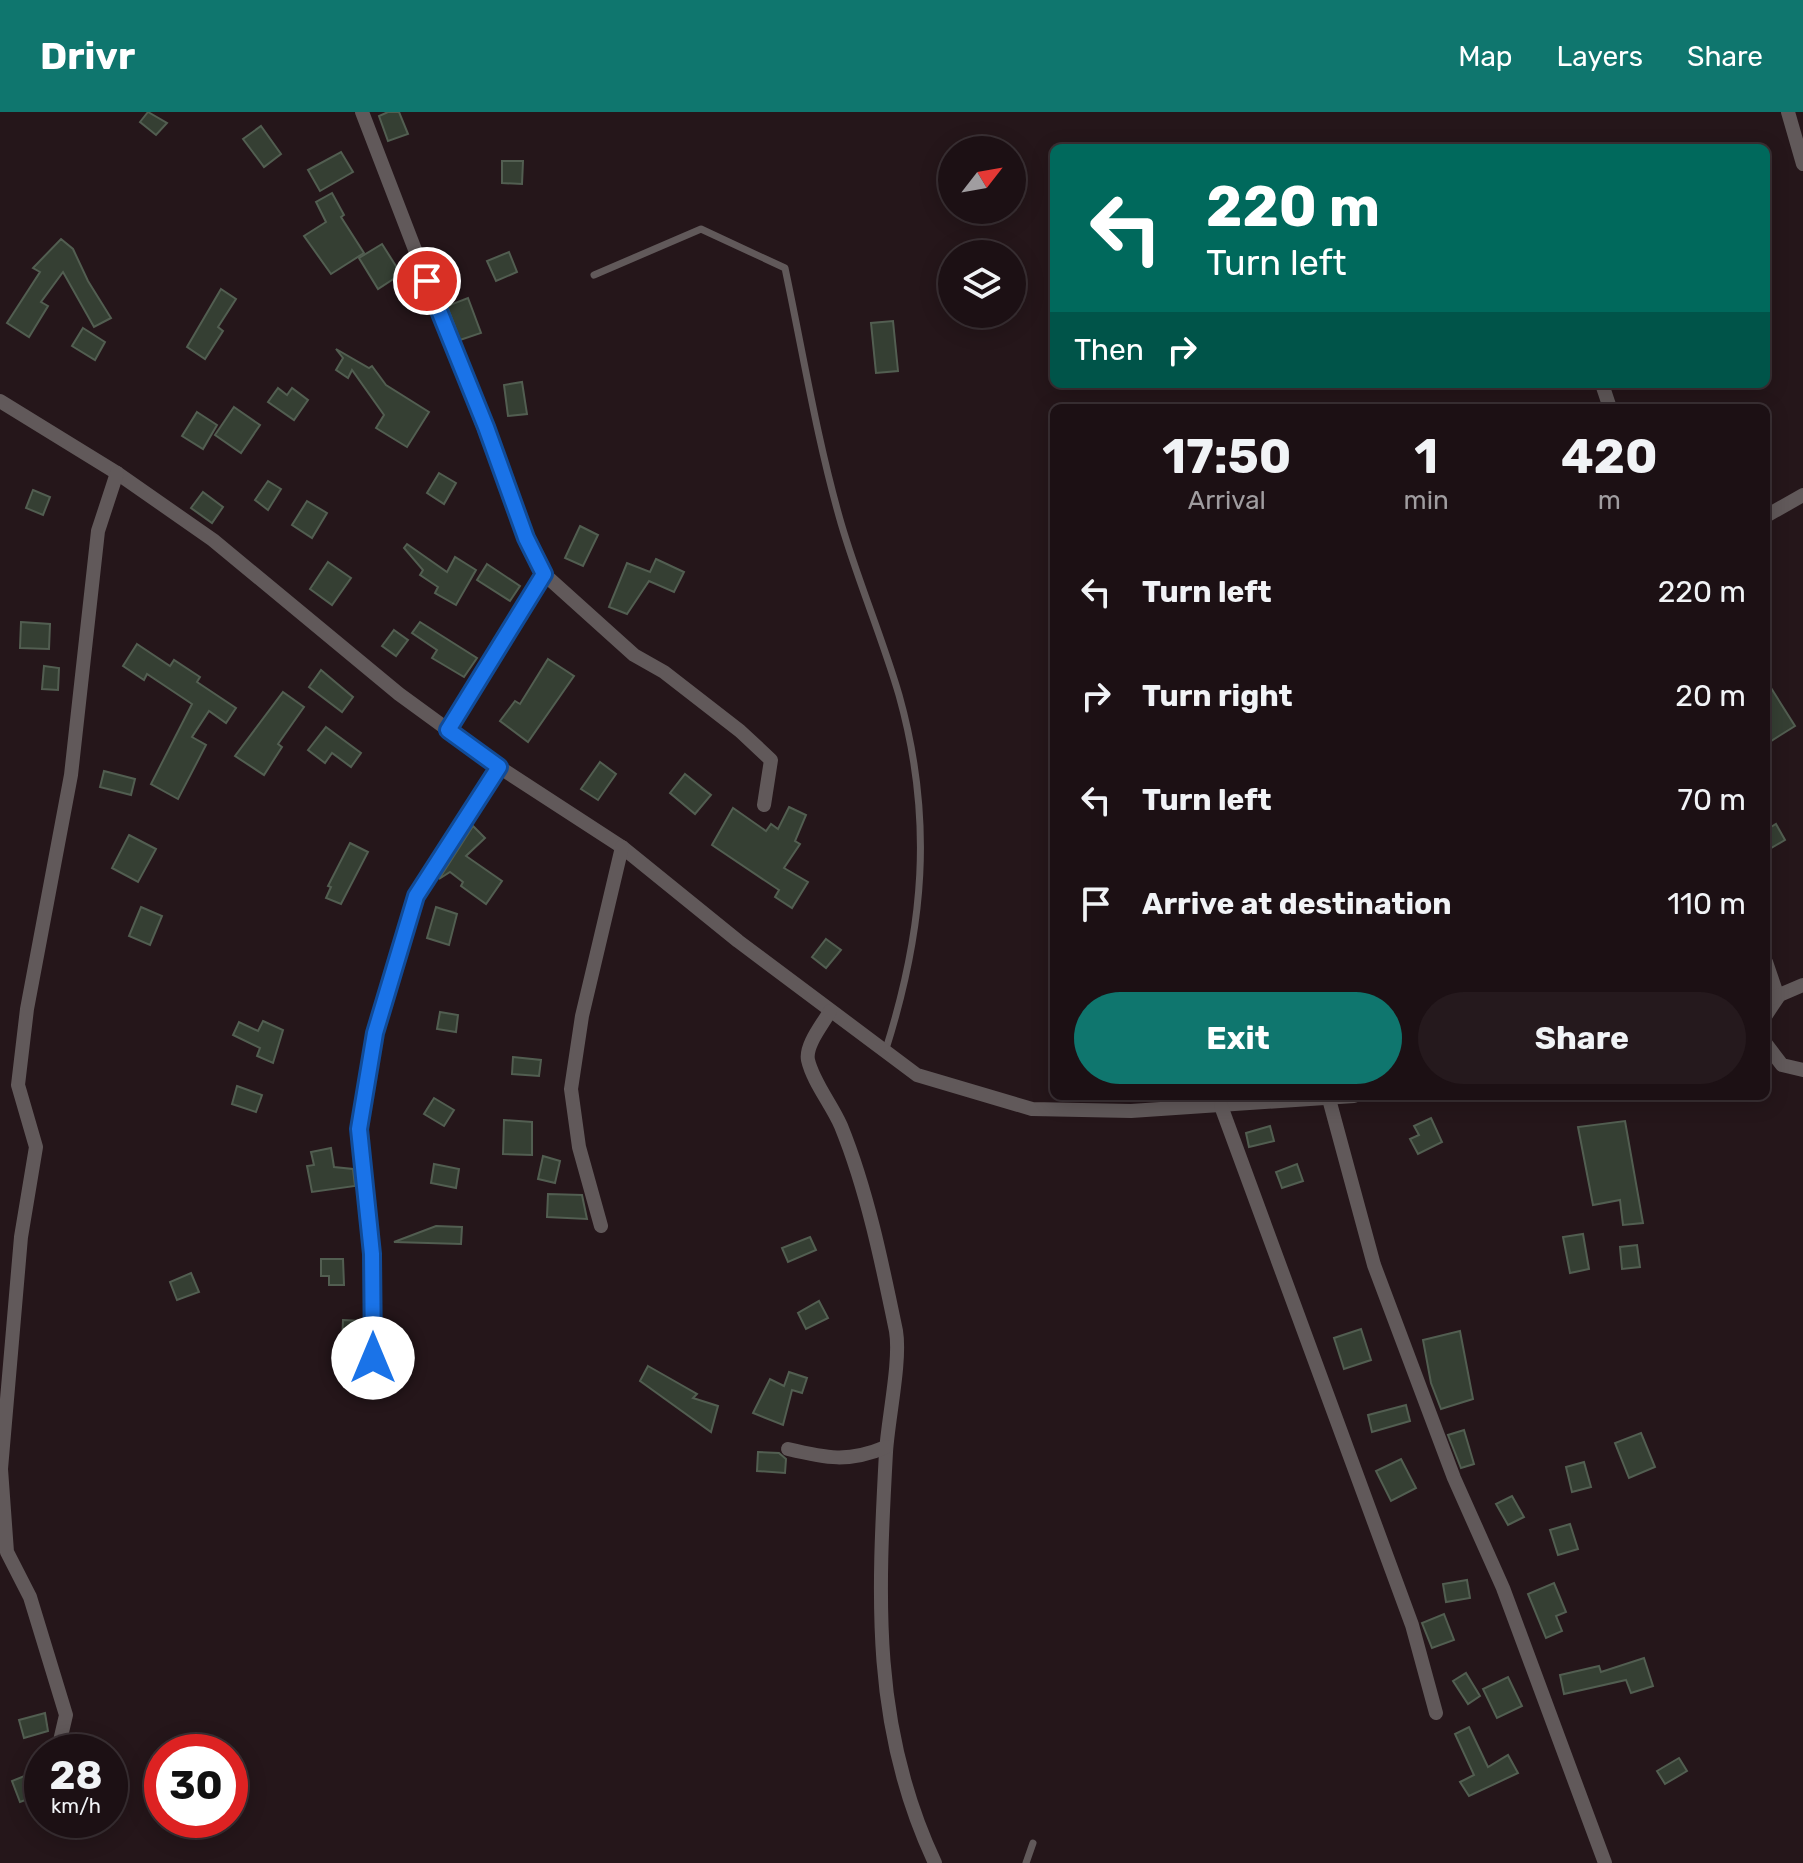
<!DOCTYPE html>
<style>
body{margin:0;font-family:Rubik,sans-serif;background:#25191d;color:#f1f3f6;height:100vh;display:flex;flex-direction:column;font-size:30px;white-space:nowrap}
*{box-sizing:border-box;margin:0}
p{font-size:26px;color:#a09da0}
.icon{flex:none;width:44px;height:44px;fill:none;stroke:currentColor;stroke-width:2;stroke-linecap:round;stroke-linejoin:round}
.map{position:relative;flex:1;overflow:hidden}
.drawer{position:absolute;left:1050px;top:292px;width:720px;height:696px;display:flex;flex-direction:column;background:#1c1014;border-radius:12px;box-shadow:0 4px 20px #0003,0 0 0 2px #3a3034}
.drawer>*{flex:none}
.banner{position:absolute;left:1050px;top:32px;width:720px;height:244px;border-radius:12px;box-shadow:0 4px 20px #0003,0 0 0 2px #3a3034;background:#00695c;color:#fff;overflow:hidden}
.needle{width:52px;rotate:59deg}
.tools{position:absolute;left:938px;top:24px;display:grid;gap:16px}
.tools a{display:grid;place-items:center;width:88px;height:88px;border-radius:50%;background:#1c1014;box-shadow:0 4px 20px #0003,0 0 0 2px #3a3034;font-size:40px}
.speed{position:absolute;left:24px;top:1622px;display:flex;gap:16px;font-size:40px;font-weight:700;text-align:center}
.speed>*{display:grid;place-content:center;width:104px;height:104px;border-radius:50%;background:#1c1014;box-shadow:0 4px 20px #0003,0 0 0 2px #3a3034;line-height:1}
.speed small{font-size:20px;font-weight:400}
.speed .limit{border:12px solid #d22;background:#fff;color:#111}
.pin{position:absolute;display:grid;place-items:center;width:68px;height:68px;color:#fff;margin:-34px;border:4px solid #fff;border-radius:50%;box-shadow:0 2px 8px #0007}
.me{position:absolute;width:88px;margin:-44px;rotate:0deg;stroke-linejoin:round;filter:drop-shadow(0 0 6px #0008)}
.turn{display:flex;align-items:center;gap:28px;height:168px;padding:0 24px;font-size:36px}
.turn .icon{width:104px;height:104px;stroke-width:2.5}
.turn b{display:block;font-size:56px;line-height:68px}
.then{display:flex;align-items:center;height:76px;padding:0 24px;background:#0003;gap:16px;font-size:30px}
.eta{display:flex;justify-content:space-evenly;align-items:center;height:136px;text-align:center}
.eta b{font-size:48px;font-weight:700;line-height:56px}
.button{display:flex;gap:16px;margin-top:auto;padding:16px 24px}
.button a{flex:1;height:92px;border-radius:48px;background:#0f766e;color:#fff;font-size:32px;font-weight:700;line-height:92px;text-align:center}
.button a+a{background:#25191d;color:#f1f3f6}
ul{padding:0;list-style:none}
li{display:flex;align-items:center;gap:24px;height:104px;padding:0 24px}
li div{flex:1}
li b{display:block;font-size:30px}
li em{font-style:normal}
header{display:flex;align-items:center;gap:48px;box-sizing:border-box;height:112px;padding:0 40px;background:#0f766e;color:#fff}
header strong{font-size:38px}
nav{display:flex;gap:44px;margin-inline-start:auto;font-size:28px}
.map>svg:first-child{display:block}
.building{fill:#353f33;stroke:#525e51;stroke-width:2}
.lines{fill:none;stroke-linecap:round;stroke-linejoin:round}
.lane{stroke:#61595a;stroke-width:7}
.street{stroke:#61595a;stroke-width:14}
.route-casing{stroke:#114b97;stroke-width:20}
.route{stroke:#1a73e8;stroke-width:14}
</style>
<header>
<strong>Drivr</strong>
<nav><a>Map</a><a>Layers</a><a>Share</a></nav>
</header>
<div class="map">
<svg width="1803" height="1751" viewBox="0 0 1803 1751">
<rect width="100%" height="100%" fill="#25161a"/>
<g class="building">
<polygon points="148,0 167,11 156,23 140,10"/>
<polygon points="388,0 399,0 408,22 388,29 379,4"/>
<polygon points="261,14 281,42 264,55 243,27"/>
<polygon points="341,40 353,60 320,79 308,58"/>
<polygon points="502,49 523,49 522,72 502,71"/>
<polygon points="332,81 344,103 341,105 364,141 331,162 304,124 326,110 316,90"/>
<polygon points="61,127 73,137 88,169 111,206 94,215 63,160 41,190 48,194 29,225 7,211 40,160 33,156"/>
<polygon points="382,132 401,162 378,177 359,146"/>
<polygon points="509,140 517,160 496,169 487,149"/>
<polygon points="221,177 236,187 218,215 223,219 205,247 187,235"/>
<polygon points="468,186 481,221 460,228 447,194"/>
<polygon points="893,209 898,259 876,261 871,211"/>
<polygon points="83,216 105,230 95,248 72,234"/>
<polygon points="336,237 369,256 372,254 386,273 429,300 407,335 376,316 384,303 352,258 348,266 336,258 343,246"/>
<polygon points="522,270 527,302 508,304 504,273"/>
<polygon points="278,276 287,283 292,276 308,288 294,308 268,290"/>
<polygon points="234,295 260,313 241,341 215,323"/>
<polygon points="197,300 217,313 203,337 182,324"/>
<polygon points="439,361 456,371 444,392 427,381"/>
<polygon points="268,369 281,377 268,398 255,388"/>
<polygon points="33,378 50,385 43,403 26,396"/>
<polygon points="203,380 223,395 212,411 191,396"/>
<polygon points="307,389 327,401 312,426 292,413"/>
<polygon points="580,414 598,423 583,454 565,446"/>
<polygon points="407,432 447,460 455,445 476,458 456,493 435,481 438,475 420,463 423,458 404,436"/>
<polygon points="656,447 684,460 674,480 649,469 627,502 609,495 627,451 650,460"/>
<polygon points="328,450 351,466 332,493 310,477"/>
<polygon points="487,452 520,474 510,489 477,468"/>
<polygon points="21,510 50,512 49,537 20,536"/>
<polygon points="420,510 477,546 464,565 432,546 437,538 412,521"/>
<polygon points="394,518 408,528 396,544 382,534"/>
<polygon points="137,532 170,554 174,548 200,565 197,570 236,596 226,611 209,599 192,625 206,633 178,687 151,672 192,592 147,562 144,568 123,554"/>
<polygon points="548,547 574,564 528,630 500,609 515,589 520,592"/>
<polygon points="44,554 59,556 58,578 42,577"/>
<polygon points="321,558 353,585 342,600 309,575"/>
<polygon points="1766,568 1795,614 1771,629 1766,621"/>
<polygon points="283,580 304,595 278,632 282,635 264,663 235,644"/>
<polygon points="326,615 361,641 351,655 332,641 325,651 308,638"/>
<polygon points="600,650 616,662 598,688 581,677"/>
<polygon points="104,659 135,667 131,683 100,675"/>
<polygon points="685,662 711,683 695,702 670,681"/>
<polygon points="789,695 806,703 795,729 800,732 784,756 808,770 792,796 775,785 779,778 712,733 733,696 766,719 771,712 778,717"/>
<polygon points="1776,712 1785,728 1766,739 1766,718"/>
<polygon points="473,714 485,726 466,744 502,769 486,792 461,774 463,770 450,760 439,767"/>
<polygon points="129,723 156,737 138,770 112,756"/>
<polygon points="350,731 368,740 341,792 326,786 331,775 328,774"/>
<polygon points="141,795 162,804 150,833 129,824"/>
<polygon points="436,795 457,802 449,833 427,826"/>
<polygon points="826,827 841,838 826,856 812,845"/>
<polygon points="440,900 458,903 456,920 437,917"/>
<polygon points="263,909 283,918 273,951 257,944 260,936 233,923 239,910 258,919"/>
<polygon points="513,945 541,948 539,964 512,962"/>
<polygon points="237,974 262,983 256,1000 232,992"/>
<polygon points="434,986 454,998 444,1014 424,1002"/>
<polygon points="1431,1006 1442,1030 1418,1042 1410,1027 1419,1023 1414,1014"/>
<polygon points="504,1008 532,1010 532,1043 503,1042"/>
<polygon points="1625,1009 1643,1111 1623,1113 1620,1088 1593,1093 1578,1015"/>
<polygon points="1270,1014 1274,1029 1249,1035 1246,1021"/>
<polygon points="331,1036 334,1055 353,1057 355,1074 312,1080 307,1054 314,1053 311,1040"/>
<polygon points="543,1044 560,1049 555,1071 538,1067"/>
<polygon points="434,1052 459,1057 456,1076 431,1071"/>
<polygon points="1297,1052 1303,1069 1282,1076 1276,1060"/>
<polygon points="548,1082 582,1083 587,1107 547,1105"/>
<polygon points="436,1114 462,1115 461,1132 394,1130"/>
<polygon points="1583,1122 1589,1157 1570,1161 1563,1125"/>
<polygon points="810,1125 816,1138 788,1150 782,1136"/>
<polygon points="1637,1133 1640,1155 1622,1157 1620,1135"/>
<polygon points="321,1147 343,1147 344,1173 329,1173 329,1164 321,1164"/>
<polygon points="191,1161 199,1180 177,1188 170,1170"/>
<polygon points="819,1189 828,1206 806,1217 798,1201"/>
<polygon points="343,1208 361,1209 360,1234 342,1233"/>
<polygon points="1361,1217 1371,1248 1344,1257 1334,1226"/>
<polygon points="1460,1219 1473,1287 1441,1297 1431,1271 1423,1228"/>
<polygon points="648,1254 697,1282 693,1286 718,1294 711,1320 640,1269"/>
<polygon points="789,1260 807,1266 802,1281 792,1278 783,1313 753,1301 770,1267 784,1274"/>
<polygon points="1406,1293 1410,1309 1372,1320 1368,1303"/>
<polygon points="1464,1318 1474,1352 1461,1356 1448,1323"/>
<polygon points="1641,1321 1655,1355 1629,1366 1615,1331"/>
<polygon points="758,1340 779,1341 786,1347 785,1361 757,1359"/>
<polygon points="1401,1347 1416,1376 1391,1389 1376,1359"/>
<polygon points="1584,1350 1591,1375 1572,1380 1566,1355"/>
<polygon points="1512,1384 1524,1405 1508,1413 1496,1392"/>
<polygon points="1570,1412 1578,1437 1558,1443 1550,1418"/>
<polygon points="1467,1468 1470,1486 1446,1490 1443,1472"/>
<polygon points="1554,1471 1566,1500 1556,1504 1562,1519 1546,1526 1528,1482"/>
<polygon points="1444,1502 1454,1528 1432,1536 1422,1511"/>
<polygon points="1644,1546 1653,1574 1631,1581 1626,1568 1564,1582 1560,1563 1599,1554 1601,1560"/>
<polygon points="1466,1561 1480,1584 1468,1592 1453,1569"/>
<polygon points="1508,1565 1522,1594 1497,1606 1483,1577"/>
<polygon points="45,1601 48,1619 24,1626 19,1608"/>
<polygon points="1469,1615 1488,1655 1508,1643 1518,1661 1469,1684 1460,1670 1474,1663 1455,1622"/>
<polygon points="1679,1646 1687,1659 1665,1672 1657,1659"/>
<polygon points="42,1657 42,1682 20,1690 12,1669"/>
</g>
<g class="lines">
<g class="lane">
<path d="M594 163 701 117 785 156C803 241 817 328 841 411 858 469 882 525 899 583 934 708 924 818 885 940"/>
<polyline points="1026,1751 1033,1731"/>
</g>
<g class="street">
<polyline points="362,0 526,426 544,462 448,618"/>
<polyline points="1788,0 1803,52"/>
<polyline points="1602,272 1610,296"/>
<polyline points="0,289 117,361 213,428 399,582 499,655 622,735 738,829 917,963 1032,997 1131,999 1354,984"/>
<polyline points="1766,404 1803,383"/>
<polyline points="544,462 634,543 664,560 740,619 771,648 764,693"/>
<polyline points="1766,850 1778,885 1766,903"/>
<polyline points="1770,887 1803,873"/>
<path d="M830 899C823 912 805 933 808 948 813 970 832 993 841 1014 867 1078 882 1151 896 1219 901 1249 888 1307 886 1340 878 1486 871 1615 935 1751"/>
<polyline points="1766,932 1782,953 1803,958"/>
<polyline points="1329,987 1374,1153 1454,1366 1503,1476 1605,1751"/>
<polyline points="1221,994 1412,1513 1436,1601"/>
<polyline points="601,1114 579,1035 571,977 582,904 622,735"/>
<polyline points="373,1246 372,1142 359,1017 375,921 416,784 499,655"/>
<path d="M788 1337C826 1346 848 1351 886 1335"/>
<polyline points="59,1633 66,1603 30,1485 7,1440 1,1357 21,1125 36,1035 18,973 27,897 71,663 98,419 117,361"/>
</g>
</g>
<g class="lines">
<defs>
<polyline id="route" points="373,1246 372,1142 359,1017 375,921 416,784 499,655 448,618 544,462 526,426 486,315 427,169"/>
</defs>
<use href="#route" class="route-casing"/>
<use href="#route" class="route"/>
</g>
</svg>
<div class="tools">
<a><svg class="needle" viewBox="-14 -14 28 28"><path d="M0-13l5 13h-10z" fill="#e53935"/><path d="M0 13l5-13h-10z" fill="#a09da0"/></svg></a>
<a><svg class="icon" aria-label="layers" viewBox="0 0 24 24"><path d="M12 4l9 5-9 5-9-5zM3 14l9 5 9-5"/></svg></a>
</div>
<div class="speed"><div>28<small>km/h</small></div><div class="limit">30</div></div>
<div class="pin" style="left:427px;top:169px;background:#d93025"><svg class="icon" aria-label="arrive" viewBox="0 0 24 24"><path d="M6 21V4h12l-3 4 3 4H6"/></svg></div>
<svg class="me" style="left:373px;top:1246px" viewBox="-20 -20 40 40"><circle r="19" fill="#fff"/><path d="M0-13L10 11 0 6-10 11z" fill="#1a73e8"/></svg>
<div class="banner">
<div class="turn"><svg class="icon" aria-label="left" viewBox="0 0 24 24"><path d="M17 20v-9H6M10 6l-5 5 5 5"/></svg><div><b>220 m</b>Turn left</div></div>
<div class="then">Then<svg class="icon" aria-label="right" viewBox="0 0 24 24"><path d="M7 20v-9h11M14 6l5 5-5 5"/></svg></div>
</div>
<section class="drawer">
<div class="eta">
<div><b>17:50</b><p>Arrival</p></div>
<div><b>1</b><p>min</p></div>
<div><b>420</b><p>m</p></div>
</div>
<ul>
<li><svg class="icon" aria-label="left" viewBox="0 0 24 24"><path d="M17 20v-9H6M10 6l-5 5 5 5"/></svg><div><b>Turn left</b></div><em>220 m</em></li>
<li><svg class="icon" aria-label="right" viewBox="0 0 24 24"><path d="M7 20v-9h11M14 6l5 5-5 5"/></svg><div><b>Turn right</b></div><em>20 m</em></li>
<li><svg class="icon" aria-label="left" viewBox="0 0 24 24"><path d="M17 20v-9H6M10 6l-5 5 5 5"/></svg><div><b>Turn left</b></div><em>70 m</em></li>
<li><svg class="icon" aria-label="arrive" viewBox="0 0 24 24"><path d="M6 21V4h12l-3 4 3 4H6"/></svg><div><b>Arrive at destination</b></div><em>110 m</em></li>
</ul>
<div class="button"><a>Exit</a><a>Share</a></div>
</section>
</div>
